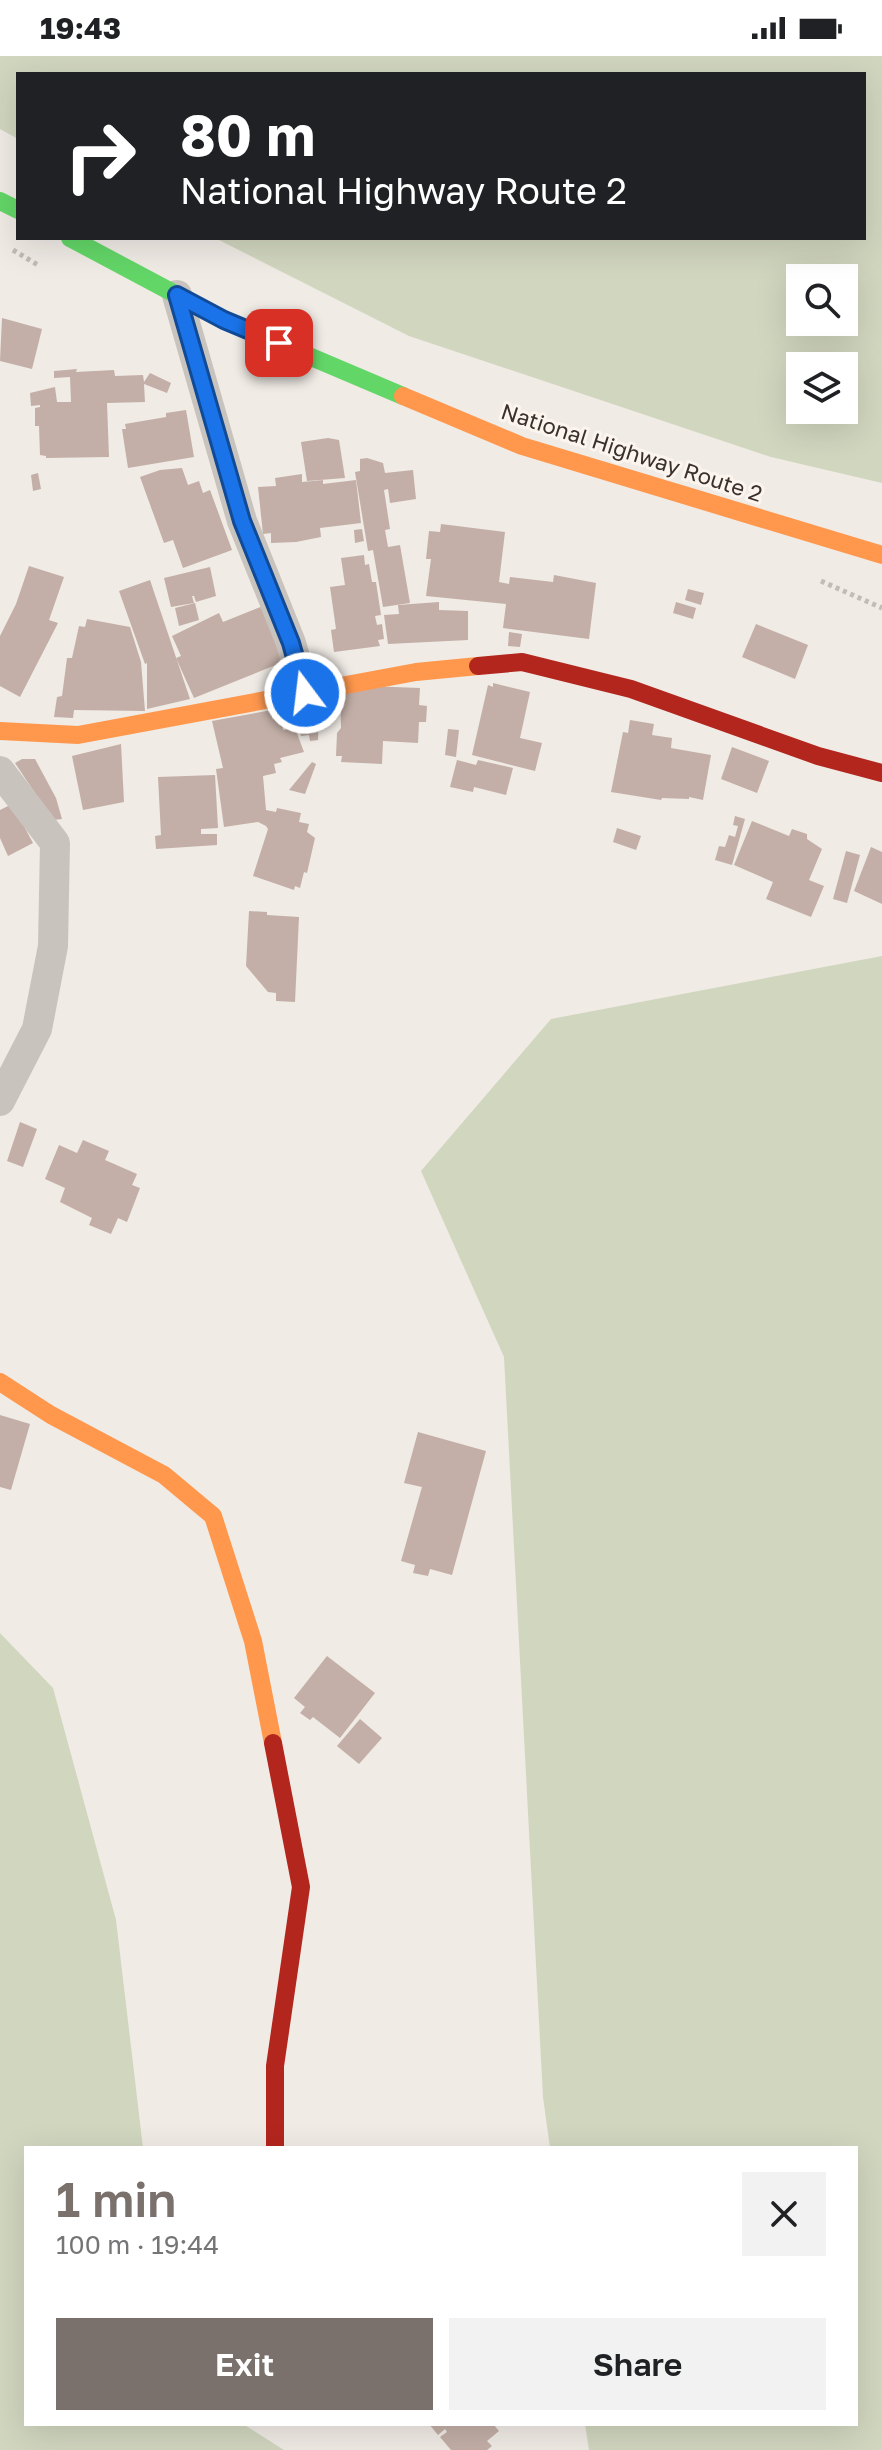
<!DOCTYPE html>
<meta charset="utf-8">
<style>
body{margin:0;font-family:"Golos Text",sans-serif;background:#f2f2f2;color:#202124;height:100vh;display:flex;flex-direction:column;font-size:30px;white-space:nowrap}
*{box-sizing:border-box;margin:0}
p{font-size:26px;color:#757577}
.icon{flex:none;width:44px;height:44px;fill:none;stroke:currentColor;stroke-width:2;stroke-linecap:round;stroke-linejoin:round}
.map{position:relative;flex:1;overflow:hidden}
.drawer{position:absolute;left:24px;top:2090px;width:834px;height:280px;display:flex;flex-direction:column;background:#fff;border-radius:0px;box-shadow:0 8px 32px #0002}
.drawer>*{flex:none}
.guide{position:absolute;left:16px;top:16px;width:850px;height:168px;border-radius:0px;box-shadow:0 8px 32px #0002;background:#202124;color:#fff;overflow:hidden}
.fabs{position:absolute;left:786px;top:208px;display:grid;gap:16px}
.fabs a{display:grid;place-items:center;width:72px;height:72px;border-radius:0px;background:#fff;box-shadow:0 8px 32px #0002;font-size:40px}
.pin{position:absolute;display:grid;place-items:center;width:68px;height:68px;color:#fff;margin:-34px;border-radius:16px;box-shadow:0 4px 12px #0006}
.me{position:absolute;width:88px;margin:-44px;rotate:345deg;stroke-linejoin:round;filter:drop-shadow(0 0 6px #0008)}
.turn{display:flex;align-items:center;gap:28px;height:168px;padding:0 32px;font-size:36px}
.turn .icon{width:104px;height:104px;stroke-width:2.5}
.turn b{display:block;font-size:56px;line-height:68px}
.round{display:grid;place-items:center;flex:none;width:84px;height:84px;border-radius:0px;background:#f2f2f2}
.head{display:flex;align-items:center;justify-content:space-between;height:136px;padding:0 32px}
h1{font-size:48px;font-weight:600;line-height:60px;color:#7a716c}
.cta{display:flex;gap:16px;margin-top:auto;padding:16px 32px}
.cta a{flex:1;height:92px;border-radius:0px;background:#7a716c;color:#fff;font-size:32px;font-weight:600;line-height:92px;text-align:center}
.cta a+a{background:#f2f2f2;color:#202124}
.status{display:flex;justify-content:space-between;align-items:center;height:56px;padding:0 40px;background:#fff;direction:ltr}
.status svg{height:22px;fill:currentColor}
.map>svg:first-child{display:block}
.green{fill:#d1d6bf;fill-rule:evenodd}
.building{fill:#c3afa7}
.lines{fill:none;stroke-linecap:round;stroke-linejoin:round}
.path{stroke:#c2bbb6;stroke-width:5;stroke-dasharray:4 4;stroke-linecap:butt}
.street{stroke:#c9c3be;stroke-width:30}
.fast{stroke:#63d668;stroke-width:18}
.slow{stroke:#ff974d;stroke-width:18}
.jam{stroke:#b3261e;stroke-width:18}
.route-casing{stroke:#114b97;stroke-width:20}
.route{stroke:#1a73e8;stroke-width:14}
.labels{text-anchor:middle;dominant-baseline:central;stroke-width:6;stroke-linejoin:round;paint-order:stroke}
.street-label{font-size:22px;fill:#3b302b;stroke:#fbf5ee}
</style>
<div class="status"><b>19:43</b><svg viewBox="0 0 49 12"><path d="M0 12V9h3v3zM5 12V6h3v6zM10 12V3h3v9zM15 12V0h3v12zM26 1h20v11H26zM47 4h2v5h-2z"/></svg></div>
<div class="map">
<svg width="882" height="2394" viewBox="0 0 882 2394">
<rect width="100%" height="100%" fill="#f0ebe5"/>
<g class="green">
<path d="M0 0H882V427L771 401 409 280 215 182H864V18H18V83L0 73ZM800 222H844V266H800ZM800 310H844V354H800Z"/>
<polygon points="882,900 882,2394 589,2394 585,2368 856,2368 856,2092 550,2092 543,2041 504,1301 421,1115 551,963"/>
<polygon points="0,1577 53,1632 116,1864 143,2092 26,2092 26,2368 243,2368 284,2394 0,2394"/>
</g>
<g class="building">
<polygon points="2,262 42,273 32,313 0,305"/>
<polygon points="77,313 76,316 114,314 115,320 143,319 144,326 150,317 171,327 167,337 144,328 145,346 107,347 109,401 46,402 46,400 40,399 39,370 35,370 35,352 40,351 40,349 31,350 30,337 55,331 57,346 71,346 70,321 54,322 54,315"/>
<polygon points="186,354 194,401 128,412 122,373 126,373 125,368 166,361 166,357"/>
<polygon points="328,382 339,384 345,422 307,425 301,386"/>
<polygon points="367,402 383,407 385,417 413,414 416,443 390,447 388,433 384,434 390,473 385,474 388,491 400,489 410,547 383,551 373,494 368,495 355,416 360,415 360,403"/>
<polygon points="182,412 188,429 199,425 203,437 210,434 232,494 183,512 173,484 164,487 140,421 160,414"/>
<polygon points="38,417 41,433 33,435 31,419"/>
<polygon points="302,418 302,426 323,424 323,428 356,424 361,467 320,472 321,481 296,486 271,487 271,477 263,478 258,431 276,430 275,422"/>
<polygon points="441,468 505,476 499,526 509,528 510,521 553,526 554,519 596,527 589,583 503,572 506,548 426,540 431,503 426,503 429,475 440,476"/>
<polygon points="362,473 364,485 355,487 354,474"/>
<polygon points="364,499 365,509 369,508 372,526 376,526 381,559 375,560 377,569 382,568 384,583 378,584 380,590 334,596 331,574 336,573 330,531 345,529 341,502"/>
<polygon points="29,510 64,521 49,564 58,567 20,641 0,630 0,580 16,548"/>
<polygon points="210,511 216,540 196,546 194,540 192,540 194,547 171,551 164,522"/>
<polygon points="150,524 190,643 147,653 147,607 145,608 119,535"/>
<polygon points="688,533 704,537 701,549 685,544"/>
<polygon points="439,546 439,554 468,555 468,584 388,588 384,559 399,558 398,549"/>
<polygon points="676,546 696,552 693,563 673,557"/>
<polygon points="195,547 199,564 179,570 175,552"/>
<polygon points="263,550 283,606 194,642 176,602 181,600 172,580 219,557 223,566"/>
<polygon points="87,563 130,571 141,606 145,655 74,654 73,662 54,661 57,641 62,640 67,602 72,602 79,570 85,571"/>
<polygon points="756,568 808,589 795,623 742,601"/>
<polygon points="509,576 522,578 520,591 508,590"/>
<polygon points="493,627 530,636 520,682 542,687 535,715 472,699 488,629 493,631"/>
<polygon points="340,629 420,632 419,649 427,650 426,666 419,666 418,687 383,685 382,708 341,706 342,700 336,700 337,677 341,672"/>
<polygon points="291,639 319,653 318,684 310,685 309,679 301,680"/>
<polygon points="278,653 283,674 295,672 304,696 280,702 282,706 274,708 276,717 263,720 266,754 276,756 277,752 301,757 299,766 309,768 307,776 315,782 307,817 304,816 300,832 295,830 294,834 253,820 268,773 266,770 258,766 224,771 216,713 223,712 212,665"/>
<polygon points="630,664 654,668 652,679 672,682 671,692 711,699 703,744 689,741 689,743 662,742 661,744 611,736 623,676 628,677"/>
<polygon points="448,673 459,674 456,701 445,699"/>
<polygon points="121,688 124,746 83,754 72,700"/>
<polygon points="732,691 769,705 757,737 721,723"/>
<polygon points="22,703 35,703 56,742 62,763 53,764 15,707"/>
<polygon points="457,704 476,709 478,704 513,712 506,739 474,731 473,736 450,731"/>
<polygon points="312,706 316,708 305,738 289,734"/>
<polygon points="215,719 218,772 201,773 201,778 217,778 217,789 156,793 155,780 161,779 158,721"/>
<polygon points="12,748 33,787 8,800 0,782 0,754"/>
<polygon points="735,760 745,763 732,809 715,804 719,790 725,791 729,779 735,781 738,770 733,769"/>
<polygon points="752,765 789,780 792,773 807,778 807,783 822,793 809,824 824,830 811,861 766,843 773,826 734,809"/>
<polygon points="617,772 641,780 636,794 613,786"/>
<polygon points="871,791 882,796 882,848 854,835"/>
<polygon points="846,795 860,799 847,847 833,843"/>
<polygon points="249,855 267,856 267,859 299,861 295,946 276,945 276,937 268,936 246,910"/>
<polygon points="20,1066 37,1073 23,1111 7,1105"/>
<polygon points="83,1084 109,1095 105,1104 137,1118 132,1129 140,1132 127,1166 118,1162 111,1178 89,1169 92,1162 60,1146 65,1132 45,1123 59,1089 77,1097"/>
<polygon points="0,1359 30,1368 11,1434 0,1431"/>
<polygon points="418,1376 486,1395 452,1519 430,1513 428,1520 413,1517 415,1509 401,1505 422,1431 404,1427"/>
<polygon points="327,1600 375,1637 340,1682 313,1661 310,1664 300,1657 305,1651 294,1642"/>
<polygon points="360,1663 382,1682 359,1708 337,1690"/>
<polygon points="429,2368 493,2368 499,2375 487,2385 492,2390 487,2394 451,2394 440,2381 447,2376 445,2373 438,2379"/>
</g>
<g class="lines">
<g class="path">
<polyline points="13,194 38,209"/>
<polyline points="821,525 882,552"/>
</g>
<g class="street">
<polyline points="177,239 242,465 291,587 305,637"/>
<polyline points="0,715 55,787 53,890 37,973 0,1045"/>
</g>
<g class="fast">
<polyline points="0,145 18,154"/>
<polyline points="70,182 224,264 403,340"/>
</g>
<g class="slow">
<polyline points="403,340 522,390 882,499"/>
<polyline points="0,675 78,679 416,616 478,610"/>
<polyline points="0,1326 51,1359 164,1419 213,1460 253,1585 273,1687"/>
</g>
<g class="jam">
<polyline points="478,610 522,606 631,633 818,700 882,717"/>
<polyline points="273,1687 301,1831 275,2010 275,2092"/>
</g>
</g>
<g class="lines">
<defs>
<polyline id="route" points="279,287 224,264 177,239 242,465 291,587 305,637"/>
</defs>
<use href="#route" class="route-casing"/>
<use href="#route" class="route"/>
</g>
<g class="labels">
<g class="street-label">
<text transform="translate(632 396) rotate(18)">National Highway Route 2</text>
</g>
</g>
</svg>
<div class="fabs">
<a><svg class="icon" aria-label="search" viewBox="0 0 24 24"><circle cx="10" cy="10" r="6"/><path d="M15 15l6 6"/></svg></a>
<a><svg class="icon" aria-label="layers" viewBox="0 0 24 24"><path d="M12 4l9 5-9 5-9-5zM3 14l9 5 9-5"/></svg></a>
</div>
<div class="pin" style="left:279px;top:287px;background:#d93025"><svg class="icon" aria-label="arrive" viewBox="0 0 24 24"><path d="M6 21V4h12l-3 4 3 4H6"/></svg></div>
<svg class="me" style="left:305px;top:637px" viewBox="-20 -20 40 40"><circle r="17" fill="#1a73e8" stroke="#fff" stroke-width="3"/><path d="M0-11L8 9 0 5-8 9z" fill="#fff"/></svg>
<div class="guide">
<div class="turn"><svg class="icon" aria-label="right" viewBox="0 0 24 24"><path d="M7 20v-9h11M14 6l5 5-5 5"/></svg><div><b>80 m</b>National Highway Route 2</div></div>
</div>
<section class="drawer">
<div class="head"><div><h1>1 min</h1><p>100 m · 19:44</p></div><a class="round"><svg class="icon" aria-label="close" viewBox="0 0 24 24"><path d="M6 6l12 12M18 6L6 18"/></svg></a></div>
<div class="cta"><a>Exit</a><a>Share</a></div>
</section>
</div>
